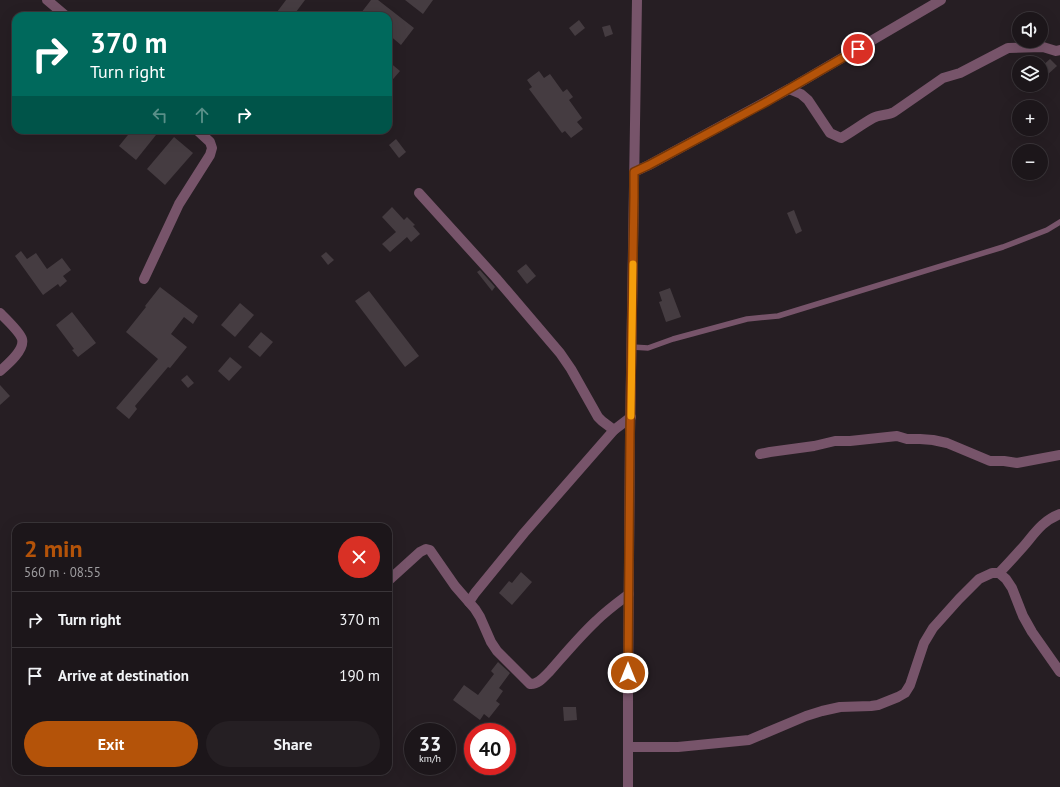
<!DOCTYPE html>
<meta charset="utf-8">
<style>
body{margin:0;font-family:"PT Sans",sans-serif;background:#251f23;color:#f1f3f6;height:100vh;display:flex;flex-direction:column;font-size:15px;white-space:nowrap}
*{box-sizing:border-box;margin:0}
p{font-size:13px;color:#a09fa2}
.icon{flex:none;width:22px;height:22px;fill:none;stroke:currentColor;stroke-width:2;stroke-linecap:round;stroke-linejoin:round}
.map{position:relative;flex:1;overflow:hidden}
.panel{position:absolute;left:12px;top:523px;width:380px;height:252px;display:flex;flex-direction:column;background:#1c161a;border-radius:12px;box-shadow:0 4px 16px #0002,0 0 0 1px #3a3539}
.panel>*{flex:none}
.banner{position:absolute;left:12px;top:12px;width:380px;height:122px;border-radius:12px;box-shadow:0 4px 16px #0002,0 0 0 1px #3a3539;background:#00695c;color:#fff;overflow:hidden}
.buttons{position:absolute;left:1012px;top:12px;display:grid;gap:8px}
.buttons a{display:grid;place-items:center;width:36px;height:36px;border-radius:50%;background:#1c161a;box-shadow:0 4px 16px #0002,0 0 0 1px #3a3539;font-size:20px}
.speed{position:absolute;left:404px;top:723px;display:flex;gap:8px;font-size:20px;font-weight:700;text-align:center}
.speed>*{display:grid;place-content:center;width:52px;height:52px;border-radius:50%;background:#1c161a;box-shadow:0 4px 16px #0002,0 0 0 1px #3a3539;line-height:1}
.speed small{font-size:10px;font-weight:400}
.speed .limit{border:6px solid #d22;background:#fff;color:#111}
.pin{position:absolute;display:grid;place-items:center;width:34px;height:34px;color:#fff;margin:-17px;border:2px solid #fff;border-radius:50%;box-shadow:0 1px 4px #0007}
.me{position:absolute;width:44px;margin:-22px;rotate:0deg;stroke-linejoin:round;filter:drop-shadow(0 0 3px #0008)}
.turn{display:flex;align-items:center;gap:14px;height:84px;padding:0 12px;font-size:18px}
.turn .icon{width:52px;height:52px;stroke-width:2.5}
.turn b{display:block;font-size:28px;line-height:34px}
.lanes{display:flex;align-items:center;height:38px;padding:0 12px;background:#0003;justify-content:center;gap:20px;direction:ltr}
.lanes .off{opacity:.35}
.round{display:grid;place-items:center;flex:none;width:42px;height:42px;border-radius:21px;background:#251f23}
.summary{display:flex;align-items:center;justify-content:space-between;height:68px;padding:0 12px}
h1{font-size:24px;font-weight:600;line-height:30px;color:#b45309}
.action{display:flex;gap:8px;margin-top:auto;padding:8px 12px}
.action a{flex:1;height:46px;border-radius:24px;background:#b45309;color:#fff;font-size:16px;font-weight:600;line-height:46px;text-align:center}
.action a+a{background:#251f23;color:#f1f3f6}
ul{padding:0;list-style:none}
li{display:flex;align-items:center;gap:12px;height:56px;padding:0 12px;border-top:1px solid #3a3539}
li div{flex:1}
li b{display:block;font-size:15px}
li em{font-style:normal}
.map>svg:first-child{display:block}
.building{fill:#453c41}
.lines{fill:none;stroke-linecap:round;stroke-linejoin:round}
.service{stroke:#77546a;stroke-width:5.5}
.minor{stroke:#77546a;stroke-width:10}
.tertiary{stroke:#77546a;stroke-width:10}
.route-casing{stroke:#753606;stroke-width:10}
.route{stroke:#b45309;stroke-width:7}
.slow{stroke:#f59e0b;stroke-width:7}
</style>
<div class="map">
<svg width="1060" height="787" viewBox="0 0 1060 787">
<rect width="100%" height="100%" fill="#261e23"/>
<g class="building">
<polygon points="286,0 305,0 293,16 274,16"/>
<polygon points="371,0 378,0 414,28 401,45 388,34 388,16 364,16 361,13"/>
<polygon points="405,0 433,0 423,14"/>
<polygon points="579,20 585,28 575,36 569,28"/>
<polygon points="610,25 613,34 605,37 602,27"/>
<polygon points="1050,59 1057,66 1046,76 1041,70 1041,67"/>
<polygon points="388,61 400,71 388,85"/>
<polygon points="539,71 544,78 550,74 563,92 567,89 573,97 569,100 582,118 577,122 583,129 571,138 565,131 562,133 529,89 532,87 527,80"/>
<polygon points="132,130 160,130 136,160 119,146"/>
<polygon points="174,137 193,153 165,185 147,169"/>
<polygon points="396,139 406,152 399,158 389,145"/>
<polygon points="392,207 404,220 407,217 415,225 413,226 420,234 411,242 407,237 390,252 382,244 396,232 382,217"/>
<polygon points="794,210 802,231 796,234 787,213"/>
<polygon points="21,251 27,259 36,253 47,269 62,258 71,270 63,276 67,281 60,287 58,284 43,295 15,256"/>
<polygon points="326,252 334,260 328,265 321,256"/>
<polygon points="526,264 536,276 527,284 517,271"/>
<polygon points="480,270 495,287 492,291 477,272"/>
<polygon points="160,287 198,316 193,324 184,317 171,334 187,347 170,368 168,367 135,406 137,409 129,419 116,408 158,359 126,332 146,307 145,306"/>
<polygon points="670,288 681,317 666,322 659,302 662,301 659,292"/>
<polygon points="369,291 419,356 405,367 355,301"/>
<polygon points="240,303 254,315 235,337 221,325"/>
<polygon points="72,312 96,343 78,357 72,350 74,349 56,325"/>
<polygon points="261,332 273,342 260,357 248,347"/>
<polygon points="230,357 242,367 229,381 218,371"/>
<polygon points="187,375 194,383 188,388 181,380"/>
<polygon points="0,385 10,396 0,405"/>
<polygon points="521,572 532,582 512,605 499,593 509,581 512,583"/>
<polygon points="498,662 510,673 499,688 503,691 496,701 500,704 489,718 484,714 480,720 453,700 464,685 478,695 494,674 491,671"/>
<polygon points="563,707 576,707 577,720 564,721"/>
</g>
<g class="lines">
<polyline class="service" points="632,347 648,348 673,339 747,319 778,316 1003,247 1047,230 1060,222"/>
<g class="minor">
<polyline points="47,0 66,16"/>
<polyline points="789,89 941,0"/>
<path d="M634 172 649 165 789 89 801 94 808 100 830 133 841 138C852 132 862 124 873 118 880 114 887 116 894 112L943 78 960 73 1008 48 1043 47 1056 51 1060 50"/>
<polyline points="419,193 496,278 560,353 571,369 598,417 602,421 614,430"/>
<polyline points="144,279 179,204 210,155 212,148 210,142 197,130"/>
<path d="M0 313C5 318 20 332 22 339 25 350 7 365 0 371"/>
<polyline points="760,454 770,452 814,446 835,441 850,441 897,436 907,439 920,439 933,440 947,443 990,461 1004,461 1017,463 1060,455"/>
<path d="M999 573C1007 565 1015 556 1023 547 1035 533 1042 521 1060 514"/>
<path d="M388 581 420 552 426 549 430 550 455 586 475 609 480 617 491 642 497 651 530 684C538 685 545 676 550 671 565 654 579 637 596 621 606 611 617 603 629 594"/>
<polyline points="469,602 475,593 524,533 614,430 631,417"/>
<polyline points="628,747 678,747 749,740 806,716 822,711 840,707 871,706 878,705 898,697 905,693 910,685 924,643 933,628 959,599 979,579 992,573 999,573 1006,579 1012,588 1023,616 1032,632 1060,672"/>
</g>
<polyline class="tertiary" points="628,787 628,689 630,434 637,0"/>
</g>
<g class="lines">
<defs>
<polyline id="route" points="628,673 630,434 634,196 634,172 649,165 768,101 858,49"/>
</defs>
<use href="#route" class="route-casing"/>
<use href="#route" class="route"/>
<polyline class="slow" points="631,416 633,264"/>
</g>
</svg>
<div class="buttons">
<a><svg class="icon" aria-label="sound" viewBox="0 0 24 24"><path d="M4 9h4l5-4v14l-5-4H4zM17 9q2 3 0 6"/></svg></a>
<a><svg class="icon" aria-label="layers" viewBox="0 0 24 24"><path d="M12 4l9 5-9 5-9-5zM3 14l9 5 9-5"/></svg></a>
<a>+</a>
<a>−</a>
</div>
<div class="speed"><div>33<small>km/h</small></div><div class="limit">40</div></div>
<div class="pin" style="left:858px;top:49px;background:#d93025"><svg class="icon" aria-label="arrive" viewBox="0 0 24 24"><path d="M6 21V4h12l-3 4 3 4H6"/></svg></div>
<svg class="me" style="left:628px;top:673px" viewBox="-20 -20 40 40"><circle r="17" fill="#b45309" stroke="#fff" stroke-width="3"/><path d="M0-11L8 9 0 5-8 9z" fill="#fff"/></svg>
<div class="banner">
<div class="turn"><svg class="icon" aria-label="right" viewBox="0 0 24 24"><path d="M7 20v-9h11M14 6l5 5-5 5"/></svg><div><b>370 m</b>Turn right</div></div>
<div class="lanes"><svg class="icon off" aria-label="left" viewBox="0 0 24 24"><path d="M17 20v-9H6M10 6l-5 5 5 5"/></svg><svg class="icon off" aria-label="ahead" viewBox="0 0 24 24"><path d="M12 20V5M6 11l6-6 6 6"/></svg><svg class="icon" aria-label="right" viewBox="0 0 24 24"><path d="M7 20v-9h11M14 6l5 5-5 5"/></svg></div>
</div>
<section class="panel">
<div class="summary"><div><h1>2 min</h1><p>560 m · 08:55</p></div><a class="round" style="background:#d93025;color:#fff"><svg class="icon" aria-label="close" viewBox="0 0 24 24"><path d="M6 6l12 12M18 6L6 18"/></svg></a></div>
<ul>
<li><svg class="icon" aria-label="right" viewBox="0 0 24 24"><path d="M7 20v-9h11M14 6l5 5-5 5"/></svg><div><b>Turn right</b></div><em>370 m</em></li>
<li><svg class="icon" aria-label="arrive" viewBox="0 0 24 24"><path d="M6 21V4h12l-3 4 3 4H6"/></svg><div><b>Arrive at destination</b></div><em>190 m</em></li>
</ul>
<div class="action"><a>Exit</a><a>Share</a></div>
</section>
</div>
